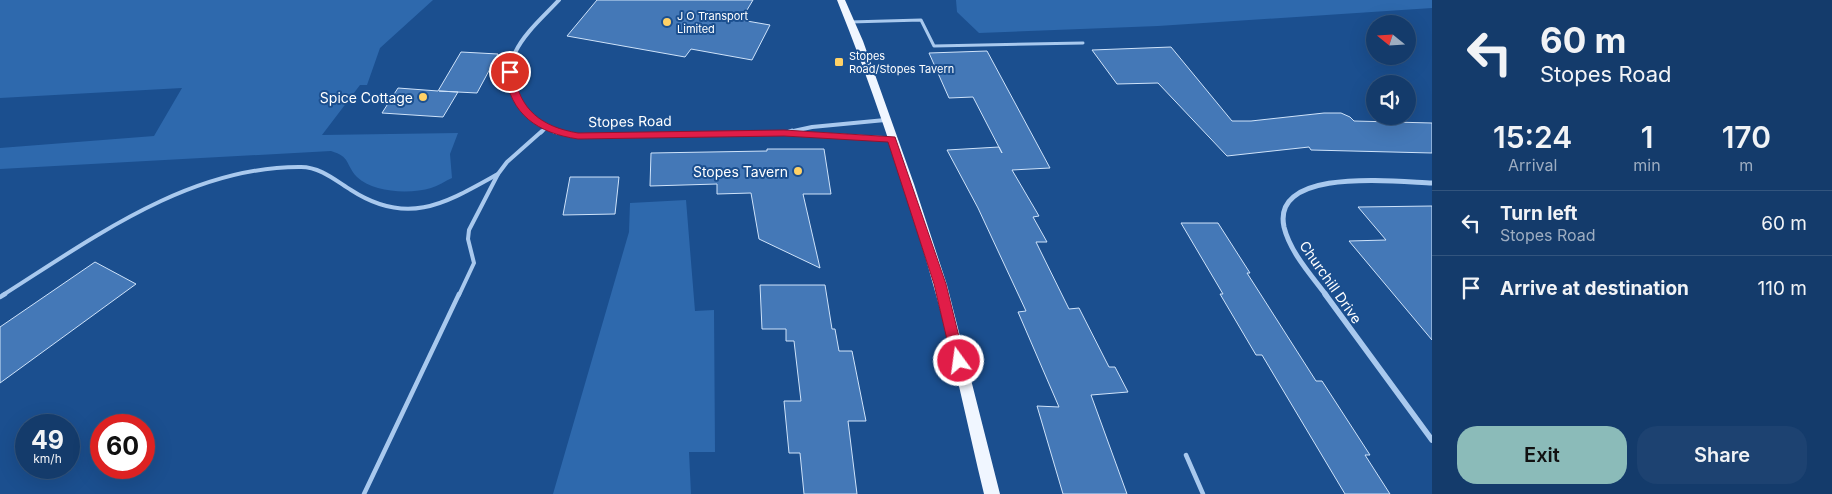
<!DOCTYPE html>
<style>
body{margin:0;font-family:Inter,sans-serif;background:#1d4271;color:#f1f3f6;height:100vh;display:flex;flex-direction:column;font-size:19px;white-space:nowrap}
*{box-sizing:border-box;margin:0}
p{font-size:16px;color:#9dadc1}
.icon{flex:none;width:28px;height:28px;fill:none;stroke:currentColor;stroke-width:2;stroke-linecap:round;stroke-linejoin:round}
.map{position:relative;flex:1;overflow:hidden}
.details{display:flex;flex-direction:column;background:#143b6b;width:400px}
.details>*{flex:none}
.top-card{background:#143b6b;color:#f1f3f6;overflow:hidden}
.needle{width:32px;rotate:288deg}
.tools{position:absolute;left:1366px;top:15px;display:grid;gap:10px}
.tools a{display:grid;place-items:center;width:50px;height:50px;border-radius:50%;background:#143b6b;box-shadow:0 5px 20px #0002,0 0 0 1px #33557e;font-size:25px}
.speed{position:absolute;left:15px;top:414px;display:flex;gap:10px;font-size:25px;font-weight:700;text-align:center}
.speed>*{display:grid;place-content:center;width:65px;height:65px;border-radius:50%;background:#143b6b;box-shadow:0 5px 20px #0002,0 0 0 1px #33557e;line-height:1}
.speed small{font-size:12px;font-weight:400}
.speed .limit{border:8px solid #d22;background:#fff;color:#111}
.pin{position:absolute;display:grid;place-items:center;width:42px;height:42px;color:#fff;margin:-21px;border:2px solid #fff;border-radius:50%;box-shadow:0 1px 5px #0007}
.me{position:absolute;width:55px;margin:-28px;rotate:346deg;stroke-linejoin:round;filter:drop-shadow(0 0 4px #0008)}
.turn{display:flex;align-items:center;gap:18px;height:105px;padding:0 25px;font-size:22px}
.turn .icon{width:65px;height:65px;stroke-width:2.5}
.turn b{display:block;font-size:35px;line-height:42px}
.eta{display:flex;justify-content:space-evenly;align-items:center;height:85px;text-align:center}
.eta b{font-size:30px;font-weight:600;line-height:35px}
.button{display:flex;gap:10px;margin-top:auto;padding:10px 25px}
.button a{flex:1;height:58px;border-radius:20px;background:#8bbbb9;color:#111;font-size:20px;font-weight:600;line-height:58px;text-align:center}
.button a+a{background:#1d4271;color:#f1f3f6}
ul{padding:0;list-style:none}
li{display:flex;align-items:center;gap:15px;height:65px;padding:0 25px;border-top:1px solid #33557e}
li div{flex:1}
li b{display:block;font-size:19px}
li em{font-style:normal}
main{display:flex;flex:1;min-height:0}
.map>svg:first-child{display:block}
.green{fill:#2e69ad}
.building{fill:#4478b7;stroke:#cfe3fa}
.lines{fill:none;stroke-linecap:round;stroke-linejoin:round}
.service-far2{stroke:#a9c9ee;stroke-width:3}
.service-far1{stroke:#a9c9ee;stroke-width:4}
.service{stroke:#a9c9ee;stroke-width:4.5}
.minor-far2{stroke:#a9c9ee;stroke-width:4}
.minor-far1{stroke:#a9c9ee;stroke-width:5}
.minor{stroke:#a9c9ee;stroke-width:5.5}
.primary{fill:#f0f6ff;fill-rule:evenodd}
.route{fill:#e11d48;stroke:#92132f}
.poi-dot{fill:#ffd166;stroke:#1b4f8f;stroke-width:2}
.labels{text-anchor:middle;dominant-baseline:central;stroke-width:4;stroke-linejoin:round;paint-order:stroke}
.far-poi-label{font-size:11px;fill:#fff;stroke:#1b4f8f;text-anchor:start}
.poi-label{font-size:14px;fill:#fff;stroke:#1b4f8f;text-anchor:end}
.street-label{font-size:14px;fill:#fff;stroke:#1b4f8f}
</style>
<main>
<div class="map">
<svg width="1432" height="494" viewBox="0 0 1432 494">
<rect width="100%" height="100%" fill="#1b4f8f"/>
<g class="green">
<path d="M0 0H433L380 48 367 85H360L322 135 458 133 450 154 452 178C445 181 438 186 431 188 411 194 373 193 357 177 345 164 351 157 331 151L0 169V148L154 136 182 88 0 98Z"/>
<polygon points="956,0 1432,0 1432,8 1158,26 979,33 957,12"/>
<polygon points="686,200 695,311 714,310 715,452 689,452 691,494 553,494 629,232 630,203"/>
</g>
<g class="building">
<polygon points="597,0 753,0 741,20 770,25 752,60 691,49 685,57 567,36"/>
<polygon points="1171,47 1232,121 1251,121 1324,113 1341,113 1350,117 1354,121 1432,123 1432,153 1311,150 1309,147 1227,156 1158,83 1117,84 1092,50"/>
<polygon points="987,51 1050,168 1012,170 1039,216 1033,217 1047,242 1036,242 1069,309 1079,308 1109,367 1115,367 1128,392 1091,395 1127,494 1063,494 1037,406 1059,407 1018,312 1026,311 978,208 947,150 999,147 1002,153 973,97 949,98 929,53"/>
<polygon points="461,52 498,54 477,93 439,91 458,92 443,117 382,113 398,88 438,91"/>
<polygon points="767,149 824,149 831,194 803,194 820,268 759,239 751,193 717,194 717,184 650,186 651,153 767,151"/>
<polygon points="570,177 619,177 615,214 563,215"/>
<polygon points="1432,206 1432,340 1349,241 1386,240 1358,207"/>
<polygon points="1181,223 1218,223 1250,273 1247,273 1316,381 1322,381 1370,455 1365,455 1390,494 1345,494 1262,355 1256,355 1220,294 1223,294"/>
<polygon points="95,262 136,284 0,383 0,327"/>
<polygon points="760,285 825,285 832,329 835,329 839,351 852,351 866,421 848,421 857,494 804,494 800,453 789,453 784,401 801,401 794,341 786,341 786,329 762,329"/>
</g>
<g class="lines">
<g class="service-far2">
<polyline points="850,22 921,20 934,46 1083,43"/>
<polyline points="541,133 546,128"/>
</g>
<g class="service-far1">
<path d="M3 295C93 238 190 166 301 167 320 167 335 180 351 190 408 227 446 203 498 174"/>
<polyline points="459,295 474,263 468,239 469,230 498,174 507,162 542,131"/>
</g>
<g class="service">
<polyline points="0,297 5,294"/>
<polyline points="1186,455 1203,494"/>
<polyline points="364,494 459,294"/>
</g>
<g class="minor-far2">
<polyline points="789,132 812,127 885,120"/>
<path d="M558 133C542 127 528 116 519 102 493 58 531 30 559 0"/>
</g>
<g class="minor-far1">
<polyline points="554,131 578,136 784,133 892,139"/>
<polyline points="789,132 792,131"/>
<path d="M1326 295C1311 275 1290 252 1284 227 1271 166 1399 182 1432 183"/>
</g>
<polyline class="minor" points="1325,294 1432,440"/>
<path class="primary" d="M837 0H845L863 41 914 184 947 285 1000 494H984C967 424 953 353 933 284 906 188 874 92 837 0Z"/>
</g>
<path class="route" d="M510 69 514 72C519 110 542 127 578 133L784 130 895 137 946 284 965 361 963 365 959 366 954 365 952 361 934 284 888 142 784 136 578 139C538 133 510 115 505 72Z"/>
<g class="poi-dot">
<circle cx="667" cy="22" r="5"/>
<rect x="834" y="57" width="10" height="10" rx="2.5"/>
<circle cx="423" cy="97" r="5"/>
<circle cx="798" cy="171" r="5"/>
</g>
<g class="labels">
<g class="far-poi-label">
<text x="677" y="16">J O Transport<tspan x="677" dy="13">Limited</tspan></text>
<text x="849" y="56">Stopes<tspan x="849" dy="13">Road/Stopes Tavern</tspan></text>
</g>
<g class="poi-label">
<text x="413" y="97">Spice Cottage</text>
<text x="788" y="171">Stopes Tavern</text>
</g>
<g class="street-label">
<text transform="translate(630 121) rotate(-1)">Stopes Road</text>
<text transform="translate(1331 282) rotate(55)">Churchill Drive</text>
</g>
</g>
</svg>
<div class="tools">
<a><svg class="needle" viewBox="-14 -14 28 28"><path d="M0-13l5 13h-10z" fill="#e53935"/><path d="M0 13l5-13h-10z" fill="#9dadc1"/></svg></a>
<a><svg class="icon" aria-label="sound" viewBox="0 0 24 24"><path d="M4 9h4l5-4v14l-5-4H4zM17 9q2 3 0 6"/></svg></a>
</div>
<div class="speed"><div>49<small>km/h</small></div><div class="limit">60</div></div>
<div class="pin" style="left:510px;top:72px;background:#d93025"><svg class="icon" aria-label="arrive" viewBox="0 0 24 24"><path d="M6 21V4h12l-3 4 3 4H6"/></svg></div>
<svg class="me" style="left:959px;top:361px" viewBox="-20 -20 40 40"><circle r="17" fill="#e11d48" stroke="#fff" stroke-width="3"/><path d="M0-11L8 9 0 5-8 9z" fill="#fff"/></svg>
</div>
<section class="details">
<div class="top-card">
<div class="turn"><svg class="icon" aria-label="left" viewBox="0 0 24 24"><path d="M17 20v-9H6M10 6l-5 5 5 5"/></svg><div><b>60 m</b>Stopes Road</div></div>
</div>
<div class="eta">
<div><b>15:24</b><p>Arrival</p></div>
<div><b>1</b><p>min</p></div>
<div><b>170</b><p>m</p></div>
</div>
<ul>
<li><svg class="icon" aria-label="left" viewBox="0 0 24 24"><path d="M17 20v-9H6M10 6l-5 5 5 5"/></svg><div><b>Turn left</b><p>Stopes Road</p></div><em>60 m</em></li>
<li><svg class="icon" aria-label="arrive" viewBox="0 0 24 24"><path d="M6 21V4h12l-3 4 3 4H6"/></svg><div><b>Arrive at destination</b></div><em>110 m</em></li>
</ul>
<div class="button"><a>Exit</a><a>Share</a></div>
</section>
</main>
